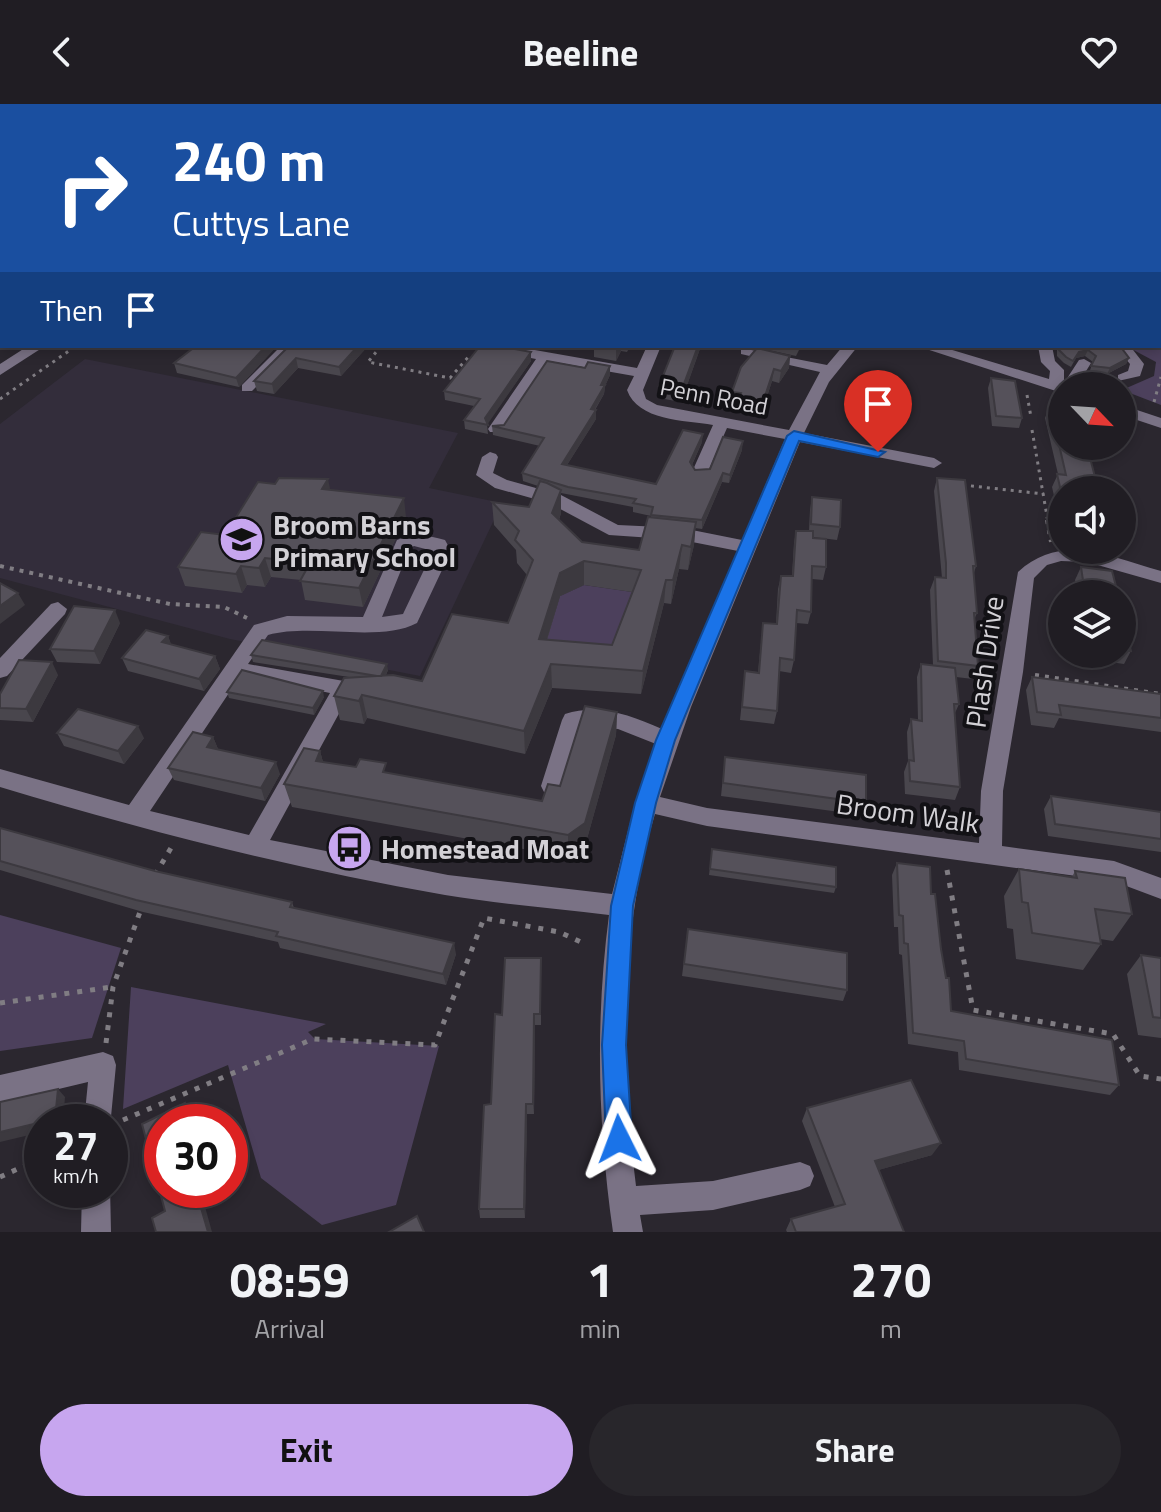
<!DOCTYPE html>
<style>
body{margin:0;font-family:"Titillium Web",sans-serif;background:#28262b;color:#f1f3f6;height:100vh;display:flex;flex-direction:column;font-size:30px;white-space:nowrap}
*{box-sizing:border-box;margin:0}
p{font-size:26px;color:#a2a2a6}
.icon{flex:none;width:44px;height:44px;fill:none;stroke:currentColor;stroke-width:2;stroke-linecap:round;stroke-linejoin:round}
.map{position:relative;height:1128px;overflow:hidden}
.panel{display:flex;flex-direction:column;background:#201d23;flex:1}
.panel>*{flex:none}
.guide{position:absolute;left:0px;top:0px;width:1162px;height:244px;box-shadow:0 4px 12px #0003,0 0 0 2px #3d3b41;background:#1a4fa0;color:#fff;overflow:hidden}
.needle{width:52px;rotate:115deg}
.fabs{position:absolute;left:1048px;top:268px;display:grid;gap:16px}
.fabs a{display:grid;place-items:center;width:88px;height:88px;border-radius:50%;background:#201d23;box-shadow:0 4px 12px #0003,0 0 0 2px #3d3b41;font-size:40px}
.speed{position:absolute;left:24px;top:1000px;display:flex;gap:16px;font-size:40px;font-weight:700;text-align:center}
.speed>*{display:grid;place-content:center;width:104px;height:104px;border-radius:50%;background:#201d23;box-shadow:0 4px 12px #0003,0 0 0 2px #3d3b41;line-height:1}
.speed small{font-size:20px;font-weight:400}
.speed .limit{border:12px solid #d22;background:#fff;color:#111}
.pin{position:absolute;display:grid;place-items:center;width:68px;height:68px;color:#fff;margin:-82px -34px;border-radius:50% 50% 50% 0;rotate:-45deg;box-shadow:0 0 8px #0007}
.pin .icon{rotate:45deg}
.me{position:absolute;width:88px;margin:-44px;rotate:357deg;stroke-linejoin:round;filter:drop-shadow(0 0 6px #0008)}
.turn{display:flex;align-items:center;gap:28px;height:168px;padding:0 40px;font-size:36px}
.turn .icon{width:104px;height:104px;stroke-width:2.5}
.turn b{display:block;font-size:56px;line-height:68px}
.then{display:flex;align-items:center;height:76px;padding:0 40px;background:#0003;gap:16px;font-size:30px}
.eta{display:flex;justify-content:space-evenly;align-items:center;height:136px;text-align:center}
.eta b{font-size:48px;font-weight:700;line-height:56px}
.primary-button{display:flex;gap:16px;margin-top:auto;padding:16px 40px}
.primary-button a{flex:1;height:92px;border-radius:48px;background:#c7a6ef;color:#111;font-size:32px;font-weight:700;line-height:92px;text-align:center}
.primary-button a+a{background:#28262b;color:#f1f3f6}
header{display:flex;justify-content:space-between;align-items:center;height:104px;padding:0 40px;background:#201d23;font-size:36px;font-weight:700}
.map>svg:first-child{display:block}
.built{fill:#332d3b}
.green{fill:#4c405c}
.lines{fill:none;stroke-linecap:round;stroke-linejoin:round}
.path-far3{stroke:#807d83;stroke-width:2;stroke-dasharray:2 4;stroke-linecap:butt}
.path-far2{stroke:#807d83;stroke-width:3;stroke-dasharray:3 5;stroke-linecap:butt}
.path-far1{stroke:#807d83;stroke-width:4;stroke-dasharray:4 6;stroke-linecap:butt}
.path{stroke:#807d83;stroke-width:5;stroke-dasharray:5 8;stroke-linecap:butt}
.minor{fill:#7a7285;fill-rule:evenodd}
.major{fill:#ccbbe3;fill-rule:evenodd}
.wall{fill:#49464d;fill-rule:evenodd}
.shaded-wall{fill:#3c393f}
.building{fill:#55515a;stroke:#3c393f;stroke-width:2;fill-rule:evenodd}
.route{fill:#1a73e8;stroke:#114b97;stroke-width:2}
.labels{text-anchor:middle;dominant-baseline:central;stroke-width:8;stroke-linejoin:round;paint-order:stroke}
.far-street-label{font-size:24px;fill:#d3d1d6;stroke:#121115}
.poi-label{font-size:28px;font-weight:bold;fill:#d3d1d6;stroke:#121115;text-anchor:start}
.street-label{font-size:28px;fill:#d3d1d6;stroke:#121115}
</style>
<header><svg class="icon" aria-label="back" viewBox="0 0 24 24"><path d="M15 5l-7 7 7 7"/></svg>Beeline<svg class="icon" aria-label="heart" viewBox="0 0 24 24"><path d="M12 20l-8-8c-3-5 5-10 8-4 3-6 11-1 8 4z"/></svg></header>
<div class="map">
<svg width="1161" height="1128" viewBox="0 0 1161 1128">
<rect width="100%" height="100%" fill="#2b272f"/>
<polygon class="built" points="85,255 458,329 429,384 502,399 420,572 230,535 0,474 0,320"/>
<g class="green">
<polygon points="1161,128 1161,301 1122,286 1154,272 1156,258 1126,242 1160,242"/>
<polygon points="584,481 653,491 612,564 540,558 560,492"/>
<polygon points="0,811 121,844 92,934 0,947"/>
<polygon points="131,883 326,920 308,928 315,935 439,942 396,1101 322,1121 261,1074 228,961 123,1005"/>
</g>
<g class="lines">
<polyline class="path-far3" points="194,0 204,2"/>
<g class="path-far2">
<polyline points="381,242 368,258 450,274 471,250"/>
<polyline points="1027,291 1031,313"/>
<polyline points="0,295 76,242"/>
<polyline points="1154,298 1161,273"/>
<polyline points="1032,326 1048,418"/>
<polyline points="963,381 1044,390"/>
</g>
<g class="path-far1">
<polyline points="1047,416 1051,438"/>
<polyline points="0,462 170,500 224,503 247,514"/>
<polyline points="1035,571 1161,590"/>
</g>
<g class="path">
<polyline points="947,766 973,906 1113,930 1140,972 1161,975"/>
<polyline points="155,771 171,744"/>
<polyline points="0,899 112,883"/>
<polyline points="106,939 113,883 141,805"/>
<polyline points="123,1016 313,935 435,941 484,814 559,828 581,838"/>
<polyline points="0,1073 42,1054"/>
</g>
<g class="minor">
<polygon points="51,0 62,0 50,2"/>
<polygon points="728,0 743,0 744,2 729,2"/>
<rect x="1160" y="110" width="1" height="8"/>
<polygon points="0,155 2,156 2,164 0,163"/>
<polygon points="2,174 2,190 0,190 0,175"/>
<polygon points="28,242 45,242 0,271 0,260"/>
<polygon points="281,242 296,242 252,287 242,287 242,281"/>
<path d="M480 242H512L637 264 647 242H661L643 286 646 295 657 301 789 326 820 268 741 250V244L827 261 843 242H858L829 278 804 329 934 354 942 359 934 364 800 338 691 603 660 693 707 704 979 739 981 687 1018 468C1062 428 1110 453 1161 467V479L1087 458 1061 457 1047 461 1034 474 1023 568 1003 687 1002 742 1114 757 1161 774V795L1113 777 707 722 655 710C619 831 621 959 636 1082L713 1077 800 1058 810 1062 814 1072 810 1082 800 1086 713 1106 640 1111 643 1128H613C598 1023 595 917 609 811 554 804 499 800 445 791 294 765 146 727 0 683V665L129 701 254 521 287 512 363 513 397 436C413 429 428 431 445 436L451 447 417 519C380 539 312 519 268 531L248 560 355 579 362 582 365 587 362 592 348 593 270 736 448 771 612 790 635 699 656 640 618 625 581 622 563 682 560 688 552 691 544 688 541 682 562 616 565 610C599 599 630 611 662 625L738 447 682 436 609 431 549 399 495 384 476 371 482 353 490 348 496 350 498 353 493 369 507 376 561 391 618 421 682 424 742 436 785 335 727 324 706 372H694L692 368 713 321C684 316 638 317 627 286L634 272 549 257 502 328H490L488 325 536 255 487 246ZM414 442 433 447 403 510 382 513 410 444ZM243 568 252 573 330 589 249 731 150 707Z"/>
<polygon points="917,242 939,242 1049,275 1050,267 1041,258 1038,242 1052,242 1055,257 1064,266 1064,279 1079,256 1084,255 1091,259 1077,282 1062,282 1062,289"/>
<polygon points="1115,242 1130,242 1144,260 1140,272 1118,277 1118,271 1128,267 1130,260"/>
<polygon points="1122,301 1161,314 1161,324 1122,311"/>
<polygon points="58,498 67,505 65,510 7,572 0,574 0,554 51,500"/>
<polygon points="103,948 113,952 116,961 110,1023 110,1018 84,1018 88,978 0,999 0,971"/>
<polygon points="110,1082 111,1128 81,1128 82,1086 110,1086"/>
</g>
<g class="major">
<polygon points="236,0 256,0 257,2 237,2"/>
<polygon points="278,0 299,0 300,2 279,2"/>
<polygon points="354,0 370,0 353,2"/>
<polygon points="422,0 438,0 439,2 423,2"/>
<rect x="1160" y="117" width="1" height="8"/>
</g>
</g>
<g class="wall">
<polygon points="748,0 1161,0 1161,97 1160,2 748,2"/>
<polygon points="196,242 277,242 239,283 177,269 174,259"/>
<polygon points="289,242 368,242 341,272 298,264 274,290 257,287 254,277"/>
<polygon points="518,242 552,242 549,246"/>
<polygon points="594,242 630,242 627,248 621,247 616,257 594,253"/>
<polygon points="701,242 681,298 659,294 659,282"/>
<polygon points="763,242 807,242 805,245 800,244 796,252 763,245"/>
<polygon points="1057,242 1120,242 1129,254 1126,260 1107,270 1089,269 1093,258 1085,252 1076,254 1071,263 1064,259 1057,252"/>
<polygon points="531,248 531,257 487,320 488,330 465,325 464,316 474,302 445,296 444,287"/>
<polygon points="790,252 789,264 779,279 772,277 761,311 737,307 738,301 731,300 732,288"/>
<path d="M610 262V271L605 282 604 290 595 306 596 315 567 361 656 380 702 338 692 361 695 366 710 365 742 346 729 379 722 378 702 425 695 424 694 441 688 466 679 465 671 500 664 499 641 590 552 584 525 650 367 614 364 620 340 616 334 592 349 573 253 558 251 551 388 566 386 571 422 577 508 519 527 471 517 459 516 446 494 421 492 398 529 403 538 382 523 377 522 369 540 342 493 331 492 322 504 321 585 264ZM561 389 633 403V408L651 412 639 446 582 438 559 416 561 409ZM584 481 632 488 612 541 547 536 560 492Z"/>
<polygon points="991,274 1022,314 1019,324 992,322 988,284"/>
<polygon points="1050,301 1095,373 1089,386 1062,386 1062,422 1061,422 1052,383 1058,370 1045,314"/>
<polygon points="937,374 976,462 974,469 977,509 974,516 978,562 973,575 956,573 959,600 955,609 960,683 955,696 905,690 904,668 908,657 907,628 911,615 918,616 917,573 921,560 933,561 930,486 935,473 942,474 934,387"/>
<polygon points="330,386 406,413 363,503 305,496 301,476 271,473 265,483 247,481 242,489 185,482 178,463 225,431"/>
<polygon points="812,393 840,423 837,436 813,433 826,463 823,476 812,475 811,508 808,520 796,519 794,556 791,569 779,567 777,607 774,620 740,616 745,567 758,568 763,519 776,520 778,485 781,472 792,472 794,439 796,427 809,427 810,406"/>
<polygon points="1081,463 1118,490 1077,490 1075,476"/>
<polygon points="1122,509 1131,547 1124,560 1096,556 1095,550 1122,550"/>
<polygon points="120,519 100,560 57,558 50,545"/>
<polygon points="168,532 171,541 215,552 220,565 204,587 128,567 122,554"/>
<polygon points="58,571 33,618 0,616 0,590"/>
<polygon points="1032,573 1161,590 1161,628 1059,614 1054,624 1031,621 1026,586"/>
<polygon points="227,588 324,593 314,611 229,594"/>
<polygon points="617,608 616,631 585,742 568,753 292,703 284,680 320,647 323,658 542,697 560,682"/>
<polygon points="57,629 144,634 124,660 64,642"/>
<polygon points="213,633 218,645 280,670 265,697 174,676 168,664"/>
<polygon points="725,653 866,699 862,711 721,692"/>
<polygon points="1051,692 1161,708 1161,748 1048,732 1044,705"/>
<polygon points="0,724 155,767 292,798 294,804 456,850 446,881 280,844 278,838 143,808 0,766"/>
<polygon points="712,745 836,783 834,789 709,771"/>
<polygon points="897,759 931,790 951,907 1119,981 1110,991 959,966 958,948 908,940 902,851 899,850 898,823 894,823 892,771"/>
<polygon points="1019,765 1072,773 1075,767 1132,810 1113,837 1100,835 1101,840 1083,866 1016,855 1013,825 1007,824 1004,792"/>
<polygon points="688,825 847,886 843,897 682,872"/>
<polygon points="1141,851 1161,854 1161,934 1138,931 1127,870"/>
<polygon points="541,854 541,921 535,921 534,1010 527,1010 525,1114 480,1114 479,1105 502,911"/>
<polygon points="807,1004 932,1051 878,1066 904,1128 787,1128 786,1126 791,1115 835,1103 802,1017"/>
</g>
<g class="shaded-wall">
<polygon points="17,0 32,0 32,2 15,2"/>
<polygon points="2,11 2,26 0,28 0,12"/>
<polygon points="0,74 2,77 2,90 0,91"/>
<polygon points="2,130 2,151 0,152 0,132"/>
<polygon points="266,242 277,242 239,283 236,274"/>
<polygon points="358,242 368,242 341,272 339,263"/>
<polygon points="618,242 621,242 621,247 616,257 616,245"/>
<polygon points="698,242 701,242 681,298 682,285"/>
<polygon points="1088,246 1085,252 1076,254 1071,263 1079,248"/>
<polygon points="531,248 531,257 487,321 485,314"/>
<polygon points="790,252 789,264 779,279 781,267"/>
<polygon points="296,254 298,264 274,290 272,280"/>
<polygon points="1129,254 1126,260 1107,270 1110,264"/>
<polygon points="610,262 610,271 605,282 604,290 590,313 591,305"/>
<polygon points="774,265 772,277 761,311 763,298"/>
<polygon points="596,306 596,315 562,369 562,360"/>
<polygon points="703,330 702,338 689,367 690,358"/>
<polygon points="743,337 742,346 729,379 730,371"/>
<polygon points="723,369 722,378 702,425 702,416"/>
<polygon points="328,375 332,394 322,385"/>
<polygon points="561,386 561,409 553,433 552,409"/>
<polygon points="404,394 406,413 363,503 359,484"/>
<polygon points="696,418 694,441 688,466 691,443"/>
<polygon points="682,441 679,465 671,500 673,476"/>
<polygon points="265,454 271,473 265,483 259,464"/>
<polygon points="584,457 584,481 560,492 540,558 539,535 560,469"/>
<polygon points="241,462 247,481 242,489 236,470"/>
<polygon points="666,476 664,499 641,590 643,567"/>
<polygon points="18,489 25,501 0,520 0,502"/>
<polygon points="115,506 120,519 100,560 94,547"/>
<polygon points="168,532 173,545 162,538"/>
<polygon points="215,552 220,565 204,587 199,575"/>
<polygon points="52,558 58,571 33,618 26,605"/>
<polygon points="387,560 388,566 382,579 380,572"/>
<polygon points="551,560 552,584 525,650 524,627"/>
<polygon points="323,587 324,593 314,611 313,604"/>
<polygon points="362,591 367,614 364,620 359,597"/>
<polygon points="617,608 616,631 585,742 568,753 568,731"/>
<polygon points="138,622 144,634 124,660 118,647"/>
<polygon points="213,633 218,645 207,643"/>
<polygon points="320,647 326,670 316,657"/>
<polygon points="276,658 280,670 265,697 261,684"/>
<polygon points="454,839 456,850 446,881 443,870"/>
<polygon points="534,910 535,921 534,1010 533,1000"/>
<polygon points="58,985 65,993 63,1018 43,1018"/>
<polygon points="185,999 192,1009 195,1018 191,1018"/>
<polygon points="526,1000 527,1010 525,1114 524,1105"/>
<polygon points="42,1018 42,1028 0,1038 0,1028"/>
<polygon points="941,1039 932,1051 868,1069 875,1057"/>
<polygon points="207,1086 215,1086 217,1093 204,1099 212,1128 208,1128 197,1090"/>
</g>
<g class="building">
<polygon points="0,0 17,0 15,2 2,2 2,11 0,12"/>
<polygon points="752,0 1161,0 1161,74 1160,2 751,2"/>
<rect x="0" y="39" width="2" height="35"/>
<polygon points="196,242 266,242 236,274 174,259"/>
<polygon points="289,242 358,242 339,263 296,254 272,280 254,277"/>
<polygon points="480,242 499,242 531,248 485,314 488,321 464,316 480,295 444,287"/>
<polygon points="599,242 618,242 616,245"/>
<polygon points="675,242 698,242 682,285 659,282"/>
<polygon points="1059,242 1120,242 1129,254 1110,264 1091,262 1096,252 1088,246 1079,248 1073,257 1066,253 1059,246"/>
<polygon points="757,244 790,252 781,267 774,265 763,298 739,294 741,289 732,288 741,263"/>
<polygon points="547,257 585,264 588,258 610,262 601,281 605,281 591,305 596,306 562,360 656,380 683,326 703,330 690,358 695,366 710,365 723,333 743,337 730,371 723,369 702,416 651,411 653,403 633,399 636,395 568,383 522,369 544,334 492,322 504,321"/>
<polygon points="991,274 1015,277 1022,314 996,312"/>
<polygon points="1050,301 1062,302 1062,342 1087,342 1095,373 1085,372 1089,386 1062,386 1062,392 1057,370 1066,371"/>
<polygon points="279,374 328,375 322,385 404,394 359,484 300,477 310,459 265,454 259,464 241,462 236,470 178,463 201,428 225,431 258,378 275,380"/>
<polygon points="937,374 965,376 976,462 973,462 977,509 974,509 978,562 938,557 935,473 946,474 946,459"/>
<path d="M540 377 547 379 561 386 552 409 582 438 639 446 648 413 696 418 691 443 682 441 673 476H666L643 567 551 560 524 627 362 591 359 597 334 592 344 574 393 571 422 577 452 510 508 519 533 456 515 436 519 427 492 398 529 403ZM584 457 641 466 612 541 539 535 560 469Z"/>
<polygon points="812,393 841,396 840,423 811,420"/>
<polygon points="796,427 813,427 813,434 826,435 826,463 812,462 811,508 797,506 794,556 780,554 777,607 742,603 745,567 759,569 763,519 777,520 781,472 793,472"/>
<polygon points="1081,463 1112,467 1118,490 1085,490"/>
<polygon points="0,479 18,489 0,502"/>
<polygon points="74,502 115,506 94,547 50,545"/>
<polygon points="1122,509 1131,547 1122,546"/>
<polygon points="146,526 168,532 162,538 215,552 199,575 122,554"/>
<polygon points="262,536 387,560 381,572 377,572 251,551"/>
<polygon points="19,556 52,558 26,605 0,604 0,590"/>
<polygon points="921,560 955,564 959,600 954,600 960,683 910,677 909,656 914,657 911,615 922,617"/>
<polygon points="242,566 323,587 313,604 227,588"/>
<polygon points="1032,573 1161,590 1161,614 1059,601 1061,611 1037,608"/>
<polygon points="585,602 617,608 585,719 568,731 284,680 304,644 320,647 316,657 356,663 360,655 386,659 383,668 542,697 548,680 560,682"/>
<polygon points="78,605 138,622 118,647 57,629"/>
<polygon points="193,628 213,633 207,643 276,658 261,684 168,664"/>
<polygon points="725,653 866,671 866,699 723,679"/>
<polygon points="1051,692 1161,708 1161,735 1055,720"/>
<polygon points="0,724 155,767 292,798 290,803 454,839 443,870 276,832 278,828 136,796 0,757"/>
<polygon points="712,745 836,763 836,783 710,765"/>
<polygon points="897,759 930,763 931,790 935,790 941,845 946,874 949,874 951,907 1112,936 1119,981 966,955 964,937 913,929 908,840 904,839 903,812 899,811"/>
<polygon points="1019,765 1077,774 1075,767 1125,774 1132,810 1095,805 1101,840 1032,829 1028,799 1022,798"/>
<polygon points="688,825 847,849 847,886 684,860"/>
<polygon points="1141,851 1161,854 1161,914 1153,913"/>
<polygon points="505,854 541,854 540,910 534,910 533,1000 526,1000 524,1105 479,1105 484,1001 491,1000 495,910 502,911"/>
<polygon points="911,976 941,1039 875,1057 904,1128 796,1128 791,1115 845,1100 807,1004"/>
<polygon points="58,985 55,1015 0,1028 0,998"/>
<polygon points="185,999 191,1018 162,1018 162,1086 207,1086 197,1090 208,1128 156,1128 152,1114 165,1107 142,1020"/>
<polygon points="417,1112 424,1128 389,1128"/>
</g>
<polygon class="route" points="794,327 885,348 878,353 799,337 675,636 656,699 633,802 626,941 632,1035 628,1044 619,1048 610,1044 606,1035 602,941 611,802 635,699 656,636 787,332"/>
<defs>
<symbol id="school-disc" viewBox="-11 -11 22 22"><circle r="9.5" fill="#c7a6ef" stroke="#121115"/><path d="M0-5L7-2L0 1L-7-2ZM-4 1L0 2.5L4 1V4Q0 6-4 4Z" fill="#111"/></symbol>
<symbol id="bus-disc" viewBox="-11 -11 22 22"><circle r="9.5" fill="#c7a6ef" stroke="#121115"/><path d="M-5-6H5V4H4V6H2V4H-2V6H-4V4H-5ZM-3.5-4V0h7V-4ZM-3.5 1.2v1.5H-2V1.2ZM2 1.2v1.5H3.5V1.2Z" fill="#111"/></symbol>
</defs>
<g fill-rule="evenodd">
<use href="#school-disc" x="216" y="410" width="51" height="51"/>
<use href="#bus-disc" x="324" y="718" width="51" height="51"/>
</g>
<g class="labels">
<g class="far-street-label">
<text transform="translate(714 292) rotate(11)">Penn Road</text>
</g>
<g class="poi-label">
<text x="273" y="420">Broom Barns<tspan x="273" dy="32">Primary School</tspan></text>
<text x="381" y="744">Homestead Moat</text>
</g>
<g class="street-label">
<text transform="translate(984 558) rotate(-82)">Plash Drive</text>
<text transform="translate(908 709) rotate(8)">Broom Walk</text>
</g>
</g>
</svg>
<div class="fabs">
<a><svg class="needle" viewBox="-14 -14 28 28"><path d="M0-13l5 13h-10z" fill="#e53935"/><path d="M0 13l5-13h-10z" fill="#a2a2a6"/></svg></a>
<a><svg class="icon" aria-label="sound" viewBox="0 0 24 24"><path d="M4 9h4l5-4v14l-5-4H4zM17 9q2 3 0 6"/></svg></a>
<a><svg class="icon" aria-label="layers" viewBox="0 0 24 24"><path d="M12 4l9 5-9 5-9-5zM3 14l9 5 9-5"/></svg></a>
</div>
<div class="speed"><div>27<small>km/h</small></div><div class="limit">30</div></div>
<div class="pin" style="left:878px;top:348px;background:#d93025"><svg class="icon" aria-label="arrive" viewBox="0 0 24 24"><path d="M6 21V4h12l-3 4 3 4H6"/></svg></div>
<svg class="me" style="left:619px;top:1035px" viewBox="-20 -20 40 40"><path d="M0-17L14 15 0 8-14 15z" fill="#1a73e8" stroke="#fff" stroke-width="4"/></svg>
<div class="guide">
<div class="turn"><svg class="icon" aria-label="right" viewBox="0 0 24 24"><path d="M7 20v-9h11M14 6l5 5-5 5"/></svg><div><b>240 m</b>Cuttys Lane</div></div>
<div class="then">Then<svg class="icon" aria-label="arrive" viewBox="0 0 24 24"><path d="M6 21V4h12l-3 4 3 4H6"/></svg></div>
</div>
</div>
<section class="panel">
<div class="eta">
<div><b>08:59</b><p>Arrival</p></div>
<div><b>1</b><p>min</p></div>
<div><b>270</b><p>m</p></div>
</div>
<div class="primary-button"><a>Exit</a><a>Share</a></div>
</section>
